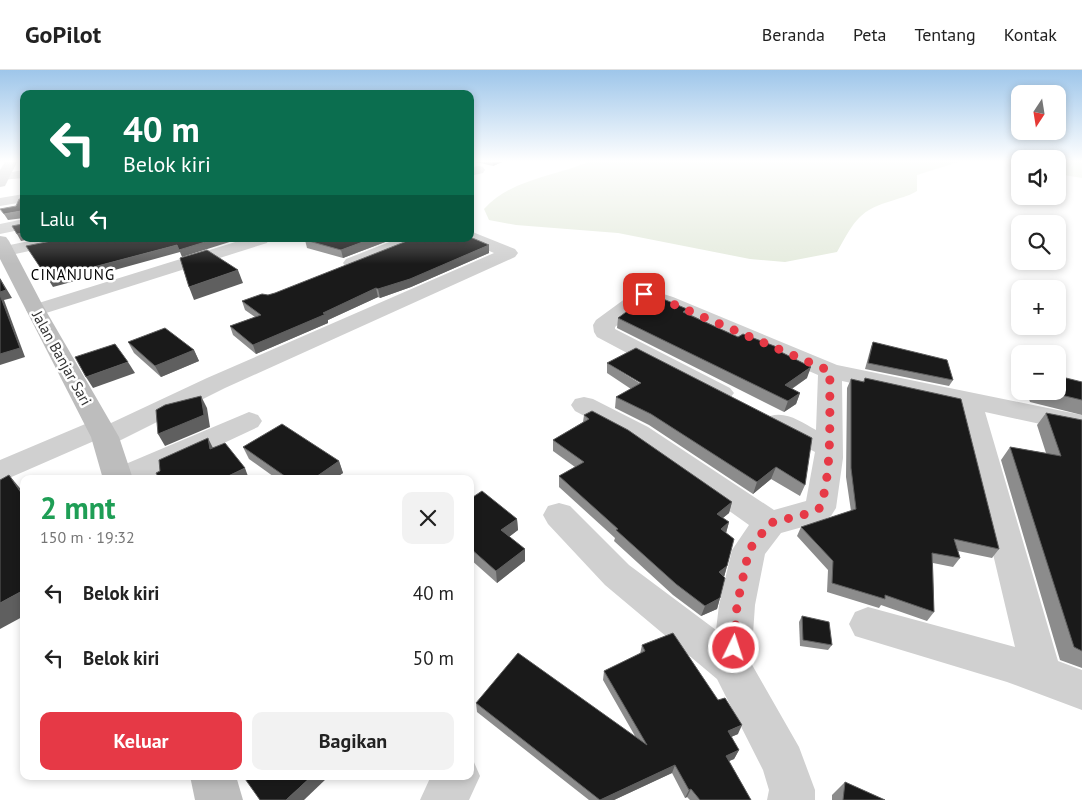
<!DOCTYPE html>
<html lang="id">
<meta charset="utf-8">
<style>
body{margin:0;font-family:"PT Sans",sans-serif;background:#f2f2f2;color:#222;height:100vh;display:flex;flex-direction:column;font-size:19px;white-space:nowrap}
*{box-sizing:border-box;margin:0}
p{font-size:16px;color:#767676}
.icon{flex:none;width:28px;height:28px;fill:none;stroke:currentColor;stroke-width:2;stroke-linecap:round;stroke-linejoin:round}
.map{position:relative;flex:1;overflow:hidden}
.sheet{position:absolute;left:20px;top:405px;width:454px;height:305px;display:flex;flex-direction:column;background:#fff;border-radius:10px;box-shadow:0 2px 8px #0003}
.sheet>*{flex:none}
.guide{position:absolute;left:20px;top:20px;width:454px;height:152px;border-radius:10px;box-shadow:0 2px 8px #0003;background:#0b6e4f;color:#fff;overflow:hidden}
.needle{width:32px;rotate:192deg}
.fabs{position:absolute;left:1011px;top:15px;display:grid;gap:10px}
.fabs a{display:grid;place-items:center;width:55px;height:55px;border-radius:10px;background:#fff;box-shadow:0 2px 8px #0003;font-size:25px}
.pin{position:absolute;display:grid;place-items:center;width:42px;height:42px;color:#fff;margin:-21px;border-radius:10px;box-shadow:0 2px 8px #0006}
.me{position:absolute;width:55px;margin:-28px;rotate:4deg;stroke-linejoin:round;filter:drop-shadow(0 0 4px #0008)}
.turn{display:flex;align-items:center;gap:18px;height:105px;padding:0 20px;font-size:22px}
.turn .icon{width:65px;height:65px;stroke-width:2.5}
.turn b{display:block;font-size:35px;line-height:42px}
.then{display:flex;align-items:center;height:48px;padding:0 20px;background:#0003;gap:10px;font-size:19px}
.round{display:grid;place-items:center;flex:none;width:52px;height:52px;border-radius:10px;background:#f2f2f2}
.overview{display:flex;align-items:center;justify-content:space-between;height:85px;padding:0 20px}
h1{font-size:30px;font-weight:600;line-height:38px;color:#1e9e55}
.cta{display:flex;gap:10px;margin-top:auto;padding:10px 20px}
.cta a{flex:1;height:58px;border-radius:10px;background:#e63946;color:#fff;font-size:20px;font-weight:600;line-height:58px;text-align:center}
.cta a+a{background:#f2f2f2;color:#222}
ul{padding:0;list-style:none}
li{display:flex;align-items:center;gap:15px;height:65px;padding:0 20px}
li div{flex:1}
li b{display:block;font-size:19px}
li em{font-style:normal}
header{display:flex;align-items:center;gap:30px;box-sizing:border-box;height:70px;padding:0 25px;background:#fff;border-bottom:1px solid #e0e0e0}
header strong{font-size:24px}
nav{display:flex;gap:28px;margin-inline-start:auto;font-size:18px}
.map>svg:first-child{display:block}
.green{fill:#e6ecdf}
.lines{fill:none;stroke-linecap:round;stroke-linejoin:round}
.street{fill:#d0d0d0;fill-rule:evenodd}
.secondary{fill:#bdbdbd;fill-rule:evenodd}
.wall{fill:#8c8c8c}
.shaded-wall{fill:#5f5f5f}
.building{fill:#1a1a1a;stroke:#5f5f5f}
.route{stroke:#e63946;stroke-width:9;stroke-dasharray:0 16.2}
.labels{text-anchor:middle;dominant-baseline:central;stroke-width:5;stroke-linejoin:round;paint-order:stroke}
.far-quarter-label{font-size:15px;letter-spacing:1px;fill:#000;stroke:#fff}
.street-label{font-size:15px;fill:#333;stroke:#fff}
</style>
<header>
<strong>GoPilot</strong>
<nav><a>Beranda</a><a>Peta</a><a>Tentang</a><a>Kontak</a></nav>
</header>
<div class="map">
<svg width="1082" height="730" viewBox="0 0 1082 730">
<rect width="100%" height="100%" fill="#fff"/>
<g class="green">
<path d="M588 92H958L917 105V121C907 127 899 128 888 132 857 141 852 156 837 182L785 192 750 189 618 163 516 155 489 150 484 139C511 109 553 107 588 92Z"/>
<polygon points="1058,92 1082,92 1082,108 1058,104"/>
</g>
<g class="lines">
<g class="street">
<polygon points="478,96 483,97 485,100 483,103 470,106 470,98"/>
<polygon points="24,100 24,108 0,110 0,104"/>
<polygon points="24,124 24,132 0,136 0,128"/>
<polygon points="24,149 24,159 0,164 0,154"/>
<polygon points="470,161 515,179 518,183 515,187 225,318 115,373 105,376 94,371 0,412 0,390 90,352 100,349 111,353 207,308 494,183 464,170 470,169"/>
<polygon points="39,169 70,169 68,173 62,174 6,186 0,185 0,177"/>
<polygon points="245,169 269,169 267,173 43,244 36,246 29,244 26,240 29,236"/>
<polygon points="397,169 419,169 417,173 358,197 352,198 346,197 343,193 346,189"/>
<path d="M644 218 673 227 837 295 1082 345V363L985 342 1058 591 1082 600V640L1007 612 855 566 849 554 855 542 868 537 1015 577 958 336 842 311 843 388 836 438 831 446 817 453 781 463 765 484 755 535 751 593 799 677 815 720V730H767L769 720 763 700 717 609 605 515 548 454 543 445 548 436 559 433 570 436 629 495 716 560 719 535 732 480 749 455 628 369 575 341 571 335 575 329 584 327 593 329 648 357 774 440 806 431 815 382 770 358 766 352 770 346C787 341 801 352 816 360L818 305 647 231 615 257V259L730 318 734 323 730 328 721 331 712 328 597 267 594 262 593 255 596 250 637 220Z"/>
<polygon points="249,342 258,345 262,351 258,357 147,409 105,409 109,401"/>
<polygon points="470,688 473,690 480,706 469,730 420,730 431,706 470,706"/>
</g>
<g class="secondary">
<polygon points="5,92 17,92 5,116 0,117 0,100"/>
<polygon points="0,166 6,167 9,171 42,234 119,367 133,409 103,409 91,367 0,189"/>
<polygon points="190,706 236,706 243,730 195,730"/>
</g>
</g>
<g class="wall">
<polygon points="476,92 502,92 493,96"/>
<polygon points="393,169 343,188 307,178 305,170"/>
<polygon points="489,175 489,183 411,217 380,228 378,227 328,250 328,253 256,284 233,265 230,256 255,247 245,240 242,231"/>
<polygon points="632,237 687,239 687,243 738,267 781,283 807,308 792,319 800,323 796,334 784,342 617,258 618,248 631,239"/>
<polygon points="128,272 194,280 199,291 161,307 134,283"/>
<polygon points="873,272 953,310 949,316 865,299 871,277"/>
<polygon points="607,293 805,415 800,426 771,409 753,424 649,355 615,338 616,327 631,319 607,303"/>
<polygon points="865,308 999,479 992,488 958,481 960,488 953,497 933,493 934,542 927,551 881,535 879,538 827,522 828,500 797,466 801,457 851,441 846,407 847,318 851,309 863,312"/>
<polygon points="1082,312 1082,345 1030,332 1026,321 1058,321"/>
<polygon points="1046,343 1082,350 1082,598 1060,590 1001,390 1010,377 1046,383 1037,355"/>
<polygon points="584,345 732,432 729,443 723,448 729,452 726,463 727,496 724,507 720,528 717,539 701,546 673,525 614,471 615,468 559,417 559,406 575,397 553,381 553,370 583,352"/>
<polygon points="243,377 339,391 343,403 334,409 277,409 249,389"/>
<polygon points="470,429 517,449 518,460 509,467 525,491 497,513 470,489"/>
<polygon points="802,546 832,575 828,580 800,576 799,552"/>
<polygon points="642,575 738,664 731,667 739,680 734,689 729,691 751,730 690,730 687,727 685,728 672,703 614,730 589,730 477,642 476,633 635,666 603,610 604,601 640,584"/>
<polygon points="845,712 885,730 832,730 832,725"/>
</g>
<g class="shaded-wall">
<polygon points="493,92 502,92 493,96"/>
<polygon points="21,141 24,148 8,150 4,144"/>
<polygon points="24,163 24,169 31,169 21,171 17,164"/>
<polygon points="215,169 239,169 182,187 180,182 53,217 48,209 177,175"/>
<polygon points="371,169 393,169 343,188 341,180"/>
<polygon points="489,175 489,183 411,217 380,228 378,219"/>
<polygon points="238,200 243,213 194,230 189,217"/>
<polygon points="0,208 12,228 4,230 25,287 0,295"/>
<polygon points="376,218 378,227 328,250 328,253 256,284 253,275"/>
<polygon points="194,280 199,291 161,307 155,296"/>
<polygon points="128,292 135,303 93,318 86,307"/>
<polygon points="811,297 807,308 781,326 785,315"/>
<polygon points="800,323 796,334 784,342 788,331"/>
<polygon points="201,326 207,338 210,357 165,376 158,364"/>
<polygon points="208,368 214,380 210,379"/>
<polygon points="339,391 343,403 334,409 313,409"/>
<polygon points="776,397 771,409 753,424 757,412"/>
<polygon points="245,398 249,409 222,409"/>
<polygon points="9,405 24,423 24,427"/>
<polygon points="732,432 729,443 714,455 717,444"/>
<polygon points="517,449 518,460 502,472 501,460"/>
<polygon points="729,452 726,463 721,459"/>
<polygon points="525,479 525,491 497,513 496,501"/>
<polygon points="727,496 724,507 719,502"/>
<polygon points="24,520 24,546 0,559 0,533"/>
<polygon points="720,528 717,539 701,546 705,536"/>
<polygon points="742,655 738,664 724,670 728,661"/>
<polygon points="739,680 734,689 722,694 726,686"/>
<polygon points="675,695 672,703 614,730 600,730"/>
<polygon points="312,706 326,706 327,708 304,730 286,730"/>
<polygon points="691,719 687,727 685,728 689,720"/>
</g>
<g class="building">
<polygon points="19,129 24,129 24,163 17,164 12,156 22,154 21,141 4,144 0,139 16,136"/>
<polygon points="470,167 489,175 410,209 378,219 376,218 323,243 326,244 253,275 230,256 261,245 242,231 262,224 268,225 275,223 412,169 470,169"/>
<polygon points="61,169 215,169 179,180 177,175 48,209 26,176"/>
<polygon points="308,169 371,169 341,180 305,170"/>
<polygon points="207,180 238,200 189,217 180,188"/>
<polygon points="0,209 6,220 0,222"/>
<polygon points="649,223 687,239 683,242 738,267 743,264 782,279 779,281 811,297 785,315 800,323 788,331 618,248 633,237 632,237"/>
<polygon points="0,225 20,278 0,284"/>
<polygon points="165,258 194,280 155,296 128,272"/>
<polygon points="873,272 947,290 953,310 868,293"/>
<polygon points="115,274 128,292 86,307 75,287"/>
<polygon points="636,278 812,368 805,415 776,397 757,412 651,344 616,327 641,313 607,293"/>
<polygon points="1058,306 1082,312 1082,330 1044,321 1058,321"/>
<polygon points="865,308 961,329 999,479 954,469 960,488 932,483 934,542 885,525 885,529 832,513 833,491 801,457 856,439 851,398 851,309 864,312"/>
<polygon points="201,326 204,345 158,364 156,340 165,335"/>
<polygon points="592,341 628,360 732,432 717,444 729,452 721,459 734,469 727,496 719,502 725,508 720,528 705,536 676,514 616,460 618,459 559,406 584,392 553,370 589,349 584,345"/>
<polygon points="1046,343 1082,350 1082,581 1074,577 1010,377 1061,386"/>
<polygon points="282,354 339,391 313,409 289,409 243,377"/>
<polygon points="208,368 210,379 225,373 245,398 222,409 159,409 156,403 160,401 159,390"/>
<polygon points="9,405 24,427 24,520 0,533 0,410"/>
<polygon points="482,421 517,449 501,460 525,479 496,501 470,478 470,429"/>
<polygon points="802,546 829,552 832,575 803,570"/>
<polygon points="673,563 718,630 725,628 742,655 728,661 739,680 726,686 751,730 700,730 691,719 689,720 675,695 600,730 476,633 518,583 647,675 604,601 645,581 642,575"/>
<polygon points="243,706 312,706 286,730 260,730"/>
<polygon points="845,712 885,730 843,730"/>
</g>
<linearGradient id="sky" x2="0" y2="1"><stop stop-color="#9ec6ea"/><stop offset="0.47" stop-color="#fff"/><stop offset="1" stop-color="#fff" stop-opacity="0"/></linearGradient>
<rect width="1082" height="194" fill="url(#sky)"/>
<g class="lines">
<path class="route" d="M644 224 666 231 830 301C829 341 833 401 820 438L806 444 770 453 749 480 737 535 734 578"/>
</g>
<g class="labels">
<g class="far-quarter-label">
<text x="73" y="204">CINANJUNG</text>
</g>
<g class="street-label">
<text transform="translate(62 288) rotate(61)">Jalan Banjar Sari</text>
</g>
</g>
</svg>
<div class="fabs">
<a><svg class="needle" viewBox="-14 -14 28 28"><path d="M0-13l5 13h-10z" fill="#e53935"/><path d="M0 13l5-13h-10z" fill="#767676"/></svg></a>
<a><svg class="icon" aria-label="sound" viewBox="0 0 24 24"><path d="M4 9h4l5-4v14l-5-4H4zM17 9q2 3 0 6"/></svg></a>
<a><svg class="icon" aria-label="search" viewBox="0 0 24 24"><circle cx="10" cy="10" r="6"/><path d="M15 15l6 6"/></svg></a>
<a>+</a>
<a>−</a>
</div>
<div class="pin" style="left:644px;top:224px;background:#d93025"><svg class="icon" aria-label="arrive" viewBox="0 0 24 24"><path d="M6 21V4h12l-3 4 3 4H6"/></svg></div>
<svg class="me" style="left:734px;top:578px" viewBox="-20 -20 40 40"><circle r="17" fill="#e63946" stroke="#fff" stroke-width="3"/><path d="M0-11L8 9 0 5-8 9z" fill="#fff"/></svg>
<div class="guide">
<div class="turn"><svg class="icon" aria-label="left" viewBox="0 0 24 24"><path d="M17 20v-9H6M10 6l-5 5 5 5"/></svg><div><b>40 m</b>Belok kiri</div></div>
<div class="then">Lalu<svg class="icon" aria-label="left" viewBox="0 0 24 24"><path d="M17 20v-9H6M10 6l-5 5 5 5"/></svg></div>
</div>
<section class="sheet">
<div class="overview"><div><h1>2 mnt</h1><p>150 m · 19:32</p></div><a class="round"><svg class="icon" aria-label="close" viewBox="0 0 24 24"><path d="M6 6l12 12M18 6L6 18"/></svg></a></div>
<ul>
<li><svg class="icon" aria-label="left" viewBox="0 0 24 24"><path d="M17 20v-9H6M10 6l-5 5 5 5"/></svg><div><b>Belok kiri</b></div><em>40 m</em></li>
<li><svg class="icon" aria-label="left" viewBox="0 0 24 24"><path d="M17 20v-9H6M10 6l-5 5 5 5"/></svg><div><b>Belok kiri</b></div><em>50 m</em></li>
</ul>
<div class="cta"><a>Keluar</a><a>Bagikan</a></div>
</section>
</div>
